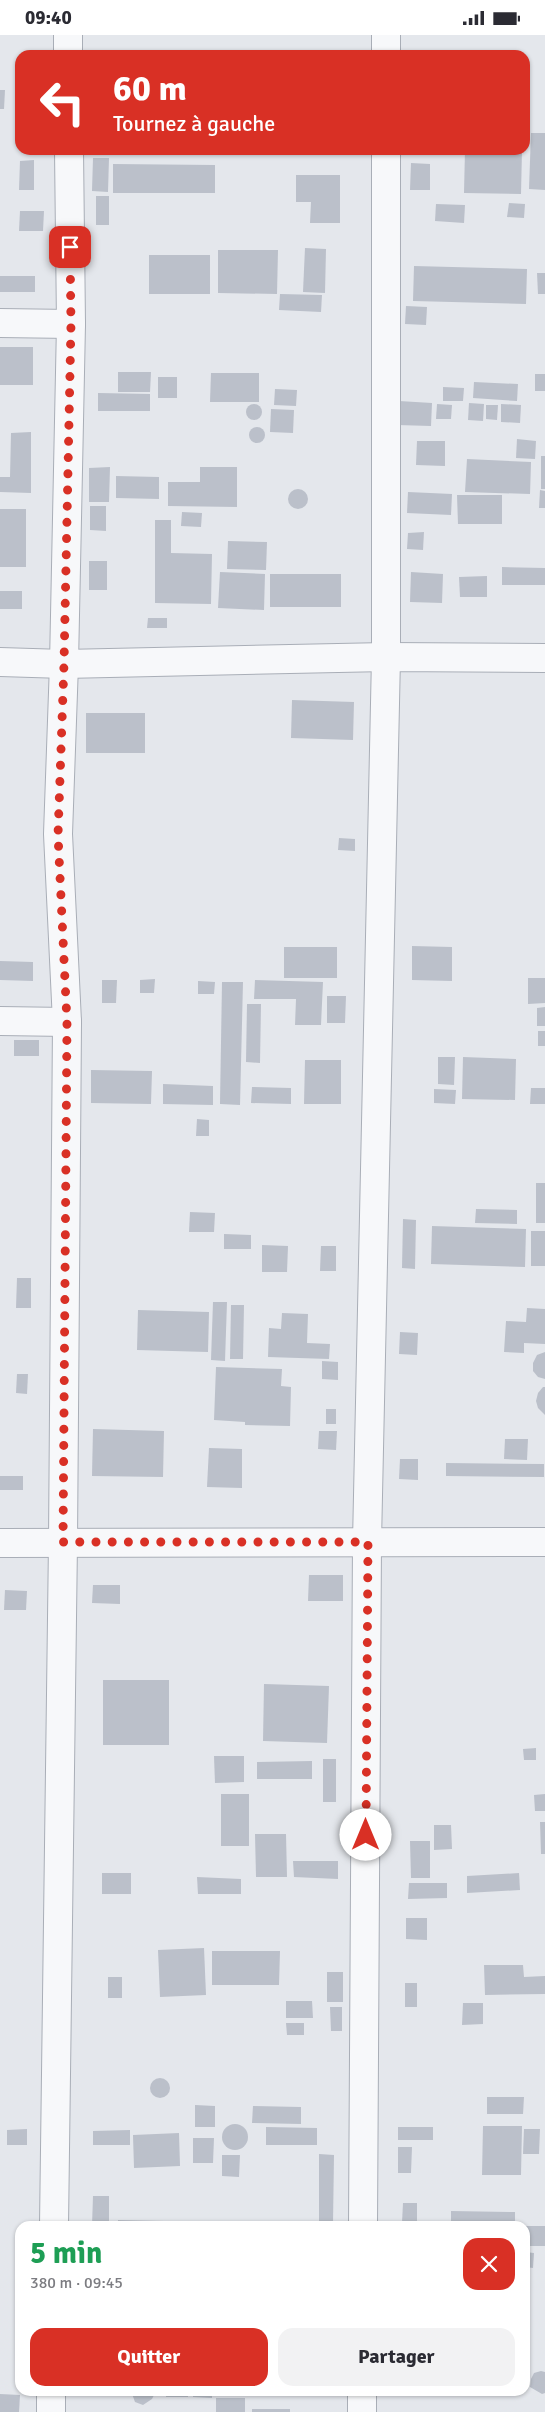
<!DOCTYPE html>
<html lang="fr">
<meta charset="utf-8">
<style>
body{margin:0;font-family:Signika,sans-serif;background:#f2f2f3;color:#2b2b33;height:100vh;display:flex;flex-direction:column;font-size:19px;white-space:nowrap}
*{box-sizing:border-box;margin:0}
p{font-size:16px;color:#7c7c81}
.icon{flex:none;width:28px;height:28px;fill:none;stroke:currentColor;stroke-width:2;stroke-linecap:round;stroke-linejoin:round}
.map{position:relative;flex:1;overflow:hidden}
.sheet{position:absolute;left:15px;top:2186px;width:515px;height:175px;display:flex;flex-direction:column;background:#fff;border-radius:15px;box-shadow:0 1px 4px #0004}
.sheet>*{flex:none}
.banner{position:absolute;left:15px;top:15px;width:515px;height:105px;border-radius:15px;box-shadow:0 1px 4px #0004;background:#d93025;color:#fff;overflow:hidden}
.pin{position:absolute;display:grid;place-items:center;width:42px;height:42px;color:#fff;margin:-21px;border-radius:10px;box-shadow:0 2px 8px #0006}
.me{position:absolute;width:55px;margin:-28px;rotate:0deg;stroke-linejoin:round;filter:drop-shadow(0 0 4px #0008)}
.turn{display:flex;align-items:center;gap:18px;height:105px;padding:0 15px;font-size:22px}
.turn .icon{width:65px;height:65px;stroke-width:2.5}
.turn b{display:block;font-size:35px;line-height:42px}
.round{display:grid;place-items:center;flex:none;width:52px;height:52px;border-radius:15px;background:#f2f2f3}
.summary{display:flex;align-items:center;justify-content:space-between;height:85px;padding:0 15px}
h1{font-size:30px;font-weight:700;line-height:38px;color:#1e9e55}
.cta{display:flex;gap:10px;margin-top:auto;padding:10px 15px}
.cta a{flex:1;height:58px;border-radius:15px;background:#d93025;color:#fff;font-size:20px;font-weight:700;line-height:58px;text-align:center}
.cta a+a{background:#f2f2f3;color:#2b2b33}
.status{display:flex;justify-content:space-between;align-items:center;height:35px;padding:0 25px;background:#fff;direction:ltr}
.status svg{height:14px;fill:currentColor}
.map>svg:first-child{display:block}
.building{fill:#bbc0ca}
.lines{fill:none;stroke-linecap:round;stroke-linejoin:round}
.minor-casing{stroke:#a9aeb7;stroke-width:30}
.minor{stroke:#f7f8fa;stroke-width:28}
.route{stroke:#d93025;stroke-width:9;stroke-dasharray:0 16.2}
</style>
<div class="status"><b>09:40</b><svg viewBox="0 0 49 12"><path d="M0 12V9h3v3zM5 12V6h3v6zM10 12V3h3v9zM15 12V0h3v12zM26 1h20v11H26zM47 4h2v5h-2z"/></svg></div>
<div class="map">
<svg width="545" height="2377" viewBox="0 0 545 2377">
<rect width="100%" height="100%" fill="#e4e7ec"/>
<g class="building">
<rect x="100" y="15" width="19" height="5"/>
<polygon points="0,55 5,55 4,74 0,74"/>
<polygon points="531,98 545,98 545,155 529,154"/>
<polygon points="465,115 522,115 521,159 464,158"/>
<polygon points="93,123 109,123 108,157 92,156"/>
<polygon points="34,125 34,155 19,155 20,126"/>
<polygon points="411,128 430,129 430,155 410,155"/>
<polygon points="113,129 215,130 215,158 113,158"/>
<polygon points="296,140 340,140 340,188 310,188 311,167 296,167"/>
<rect x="96" y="161" width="13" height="29"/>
<polygon points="509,168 525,169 524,183 507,182"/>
<polygon points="436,169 465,170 464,188 435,186"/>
<polygon points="20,176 44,176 43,196 19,196"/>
<polygon points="305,213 326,214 325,258 303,257"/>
<polygon points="218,215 278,215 277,259 218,258"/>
<rect x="149" y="220" width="61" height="39"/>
<polygon points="414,231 527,234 526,269 413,266"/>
<polygon points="537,238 545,238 545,259 538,259"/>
<rect x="0" y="241" width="35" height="16"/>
<polygon points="280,259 322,260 321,277 279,275"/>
<polygon points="406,271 427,272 426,290 405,289"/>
<rect x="0" y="312" width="33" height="38"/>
<polygon points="118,337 151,337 150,357 118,357"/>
<polygon points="211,338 259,338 259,367 210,367"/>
<rect x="535" y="339" width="10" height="17"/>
<rect x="158" y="342" width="19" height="21"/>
<polygon points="474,347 518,349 517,366 473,363"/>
<polygon points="443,352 464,353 463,366 443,366"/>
<polygon points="275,354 297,355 296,371 274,370"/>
<polygon points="98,358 150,359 150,376 98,376"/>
<polygon points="399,366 432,368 431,391 397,390"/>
<polygon points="469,368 484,369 483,386 468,385"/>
<circle cx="254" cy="377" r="8"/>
<polygon points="437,369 452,370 451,384 436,384"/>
<polygon points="501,369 521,370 520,388 501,387"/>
<polygon points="486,370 498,370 497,385 486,384"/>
<polygon points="271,374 294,375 293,398 270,397"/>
<circle cx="257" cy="400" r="8"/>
<polygon points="31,397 31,458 0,457 0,442 10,442 11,398"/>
<polygon points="517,404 536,406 535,424 516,423"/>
<polygon points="417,406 445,406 445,431 416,430"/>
<rect x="541" y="421" width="4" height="33"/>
<polygon points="467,424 531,427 530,459 465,457"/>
<polygon points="110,432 109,467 89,467 89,433"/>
<polygon points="200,432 237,432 237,472 168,471 168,447 200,447"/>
<polygon points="116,441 159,442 159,464 116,463"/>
<circle cx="298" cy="464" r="10"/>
<polygon points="540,455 545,456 545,473 539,473"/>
<polygon points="408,457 452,459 451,480 407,478"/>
<polygon points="457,460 502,460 502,489 458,489"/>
<polygon points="90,471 106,471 106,496 90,495"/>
<rect x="0" y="474" width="26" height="58"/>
<polygon points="182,477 202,478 201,492 181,491"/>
<polygon points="155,485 171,485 171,518 212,519 211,569 155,568"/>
<polygon points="424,497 423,515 407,514 408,498"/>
<polygon points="228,506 267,507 266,535 227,534"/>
<rect x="89" y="526" width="18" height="29"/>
<polygon points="502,532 545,533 545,550 502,550"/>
<polygon points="220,537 265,539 264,575 218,573"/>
<polygon points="411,537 443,539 442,568 410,567"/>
<rect x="270" y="539" width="71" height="33"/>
<polygon points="487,541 487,562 460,562 459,542"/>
<rect x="0" y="556" width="22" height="18"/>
<polygon points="148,583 167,583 167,593 147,593"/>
<polygon points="292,665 354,667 353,705 291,703"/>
<rect x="86" y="678" width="59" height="40"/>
<polygon points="339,803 355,804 355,816 338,815"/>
<polygon points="412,911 452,912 452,946 412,945"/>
<rect x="284" y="912" width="53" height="31"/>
<polygon points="0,926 33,927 33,946 0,945"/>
<polygon points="528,943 545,943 545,968 528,969"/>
<polygon points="155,944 154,958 140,958 140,945"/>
<polygon points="102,945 117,945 116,968 102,968"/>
<polygon points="255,945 323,947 321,990 295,990 296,964 254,964"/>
<polygon points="198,946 215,947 214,959 198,959"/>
<polygon points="222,947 243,947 240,1070 220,1069"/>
<polygon points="327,961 346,961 345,988 327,988"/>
<polygon points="247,969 261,969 260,1028 246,1027"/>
<polygon points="545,972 545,991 537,991 537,973"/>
<rect x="538" y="996" width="7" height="15"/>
<rect x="14" y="1005" width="25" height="16"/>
<polygon points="438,1022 455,1022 454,1050 438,1049"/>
<polygon points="463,1022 516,1024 515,1065 462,1064"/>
<polygon points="305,1025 341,1025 341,1069 304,1069"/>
<polygon points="91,1035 152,1036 151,1069 91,1068"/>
<polygon points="163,1049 213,1051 213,1070 163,1069"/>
<polygon points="252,1052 291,1053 291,1069 251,1068"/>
<polygon points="531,1053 545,1053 545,1069 530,1069"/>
<polygon points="434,1054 456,1055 455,1069 434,1068"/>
<polygon points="197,1084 209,1085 209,1101 196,1101"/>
<rect x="536" y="1148" width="9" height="40"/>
<polygon points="476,1174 517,1175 517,1189 475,1188"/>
<polygon points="190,1177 215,1178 214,1197 189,1197"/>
<polygon points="403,1184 416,1185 415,1234 402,1233"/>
<polygon points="432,1191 526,1194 525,1232 431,1229"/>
<rect x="531" y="1196" width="14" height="35"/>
<polygon points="224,1199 251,1200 251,1214 224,1214"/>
<polygon points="262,1210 288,1211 287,1237 262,1237"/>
<polygon points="321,1211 336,1211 336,1236 320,1236"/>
<polygon points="17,1243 31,1243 31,1273 16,1273"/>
<polygon points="213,1267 227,1267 225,1326 211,1325"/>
<polygon points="231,1270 244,1270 243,1324 230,1324"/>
<polygon points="527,1273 545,1274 545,1309 524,1308 524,1318 504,1317 506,1286 526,1287"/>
<polygon points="138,1275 209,1277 208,1317 137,1315"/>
<polygon points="282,1278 308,1279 307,1308 330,1309 329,1324 268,1322 269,1293 281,1294"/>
<polygon points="400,1297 418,1298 417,1320 399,1319"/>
<polygon points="545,1317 545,1344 538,1342 533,1336 533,1328 537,1320"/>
<polygon points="322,1326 338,1327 338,1345 322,1344"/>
<polygon points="216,1332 282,1334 281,1351 291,1352 290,1391 245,1390 245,1387 214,1385"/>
<polygon points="17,1339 28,1339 27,1359 16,1358"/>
<polygon points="543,1352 545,1352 545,1380 538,1373 536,1366 538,1358"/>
<rect x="326" y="1374" width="10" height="15"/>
<polygon points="93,1394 164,1396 163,1442 92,1441"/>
<polygon points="319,1396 337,1396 336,1415 318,1414"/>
<polygon points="505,1404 528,1404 527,1425 504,1424"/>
<polygon points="209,1413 242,1414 242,1453 207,1452"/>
<polygon points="400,1424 418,1424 418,1445 399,1444"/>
<polygon points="446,1428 544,1429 544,1442 446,1441"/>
<rect x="0" y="1441" width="23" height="14"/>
<polygon points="309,1540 343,1540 343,1566 308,1566"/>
<polygon points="93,1550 120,1550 120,1569 92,1568"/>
<polygon points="5,1555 27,1556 26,1575 4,1575"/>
<rect x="103" y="1645" width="66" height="65"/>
<polygon points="264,1649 329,1651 327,1708 263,1706"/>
<polygon points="536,1713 536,1725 524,1725 523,1714"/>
<polygon points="214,1721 244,1721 244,1747 215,1748"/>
<rect x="323" y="1724" width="13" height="43"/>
<polygon points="312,1726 312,1744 257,1744 257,1727"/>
<rect x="221" y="1759" width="28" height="52"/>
<polygon points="545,1759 545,1776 535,1776 534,1760"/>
<polygon points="540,1787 545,1787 545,1819 541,1819"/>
<polygon points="434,1790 451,1790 452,1814 434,1815"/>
<polygon points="255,1799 286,1799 287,1842 256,1842"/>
<polygon points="410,1806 430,1806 430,1843 411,1843"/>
<polygon points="293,1826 338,1826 338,1844 294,1842"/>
<rect x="102" y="1838" width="29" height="21"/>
<polygon points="519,1838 520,1855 467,1858 467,1841"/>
<polygon points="197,1842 241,1844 241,1859 198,1859"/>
<polygon points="409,1848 447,1848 447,1863 408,1864"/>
<polygon points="406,1883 427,1883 427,1905 406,1904"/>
<polygon points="204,1913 206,1960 160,1962 158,1915"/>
<polygon points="212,1916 280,1916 279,1950 212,1950"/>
<polygon points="484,1930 523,1930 524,1942 545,1941 545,1959 485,1960"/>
<rect x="327" y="1937" width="16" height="30"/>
<rect x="108" y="1942" width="14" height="21"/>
<rect x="405" y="1948" width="12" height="24"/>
<polygon points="286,1966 312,1966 313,1983 286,1983"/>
<polygon points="463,1968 483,1968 483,1989 462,1990"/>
<polygon points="330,1972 342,1972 342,1996 331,1996"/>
<polygon points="286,1988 304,1988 304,2000 287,2000"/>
<circle cx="160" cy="2053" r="10"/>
<polygon points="487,2062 524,2062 523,2079 487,2079"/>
<polygon points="195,2070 215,2071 215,2092 195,2092"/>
<polygon points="253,2071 301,2072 301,2089 252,2088"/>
<circle cx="235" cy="2102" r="13"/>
<polygon points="483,2091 522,2091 521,2140 482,2140"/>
<polygon points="266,2092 317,2093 317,2110 266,2110"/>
<rect x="398" y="2092" width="35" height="13"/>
<polygon points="27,2094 27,2110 7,2110 7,2095"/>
<polygon points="524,2094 540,2094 539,2119 523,2119"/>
<polygon points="130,2095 130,2110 93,2110 93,2096"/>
<polygon points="179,2098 180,2131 134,2133 133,2100"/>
<polygon points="193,2103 214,2103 213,2128 193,2128"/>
<polygon points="398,2112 412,2112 411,2138 398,2138"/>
<polygon points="319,2119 334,2120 333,2188 319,2188"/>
<polygon points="222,2120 240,2120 239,2142 222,2141"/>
<polygon points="93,2161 109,2161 109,2191 92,2191"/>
<polygon points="403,2168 417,2168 417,2189 402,2188"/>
<polygon points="451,2176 515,2177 515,2191 451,2191"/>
<polygon points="118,2185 164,2186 164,2191 118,2191"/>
<polygon points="208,2187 208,2191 168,2191 168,2188"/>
<rect x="525" y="2191" width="20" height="20"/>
<polygon points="525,2217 534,2218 533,2233 525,2232"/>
<polygon points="541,2336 545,2337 545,2358 542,2359 530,2352 531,2344 534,2338"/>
<polygon points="131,2356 154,2356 155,2358 152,2364 143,2370 135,2367"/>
<rect x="166" y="2356" width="22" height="6"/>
<polygon points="193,2356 212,2356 212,2363 193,2362"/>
<polygon points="215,2356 247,2356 247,2360 214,2359"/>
<polygon points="0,2359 20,2360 19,2377 0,2377"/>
<rect x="216" y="2363" width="29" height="14"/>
<rect x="252" y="2374" width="38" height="3"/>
</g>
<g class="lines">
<defs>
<g id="minor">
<polyline points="68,0 68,20"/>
<polyline points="386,20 386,0"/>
<polyline points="0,288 71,289"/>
<polyline points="0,627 64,629 386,622 545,623"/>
<polyline points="0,986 67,987"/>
<polyline points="0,1508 545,1507"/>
<polyline points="54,2191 63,1507 67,987 58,799 64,629 71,289 69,115"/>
<polyline points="363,2191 367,1507 386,622 386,115"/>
<polyline points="51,2377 51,2356"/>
<polyline points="362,2377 362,2356"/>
</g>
</defs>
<use href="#minor" class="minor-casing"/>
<use href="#minor" class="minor"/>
</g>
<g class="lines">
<polyline class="route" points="70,212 71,289 64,629 58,800 67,987 63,1507 368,1507 366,1800"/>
</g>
</svg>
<div class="pin" style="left:70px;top:212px;background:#d93025"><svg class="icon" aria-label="arrive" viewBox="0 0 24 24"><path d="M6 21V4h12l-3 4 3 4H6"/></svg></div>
<svg class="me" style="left:366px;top:1800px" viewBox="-20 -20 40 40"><circle r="19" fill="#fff"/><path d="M0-13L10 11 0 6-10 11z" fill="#d93025"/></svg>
<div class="banner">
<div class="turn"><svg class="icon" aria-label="left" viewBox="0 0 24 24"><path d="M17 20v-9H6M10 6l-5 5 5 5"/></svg><div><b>60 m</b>Tournez à gauche</div></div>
</div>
<section class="sheet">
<div class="summary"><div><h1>5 min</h1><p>380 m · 09:45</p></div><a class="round" style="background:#d93025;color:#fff"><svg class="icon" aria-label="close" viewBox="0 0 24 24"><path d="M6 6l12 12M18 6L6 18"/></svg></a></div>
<div class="cta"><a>Quitter</a><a>Partager</a></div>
</section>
</div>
